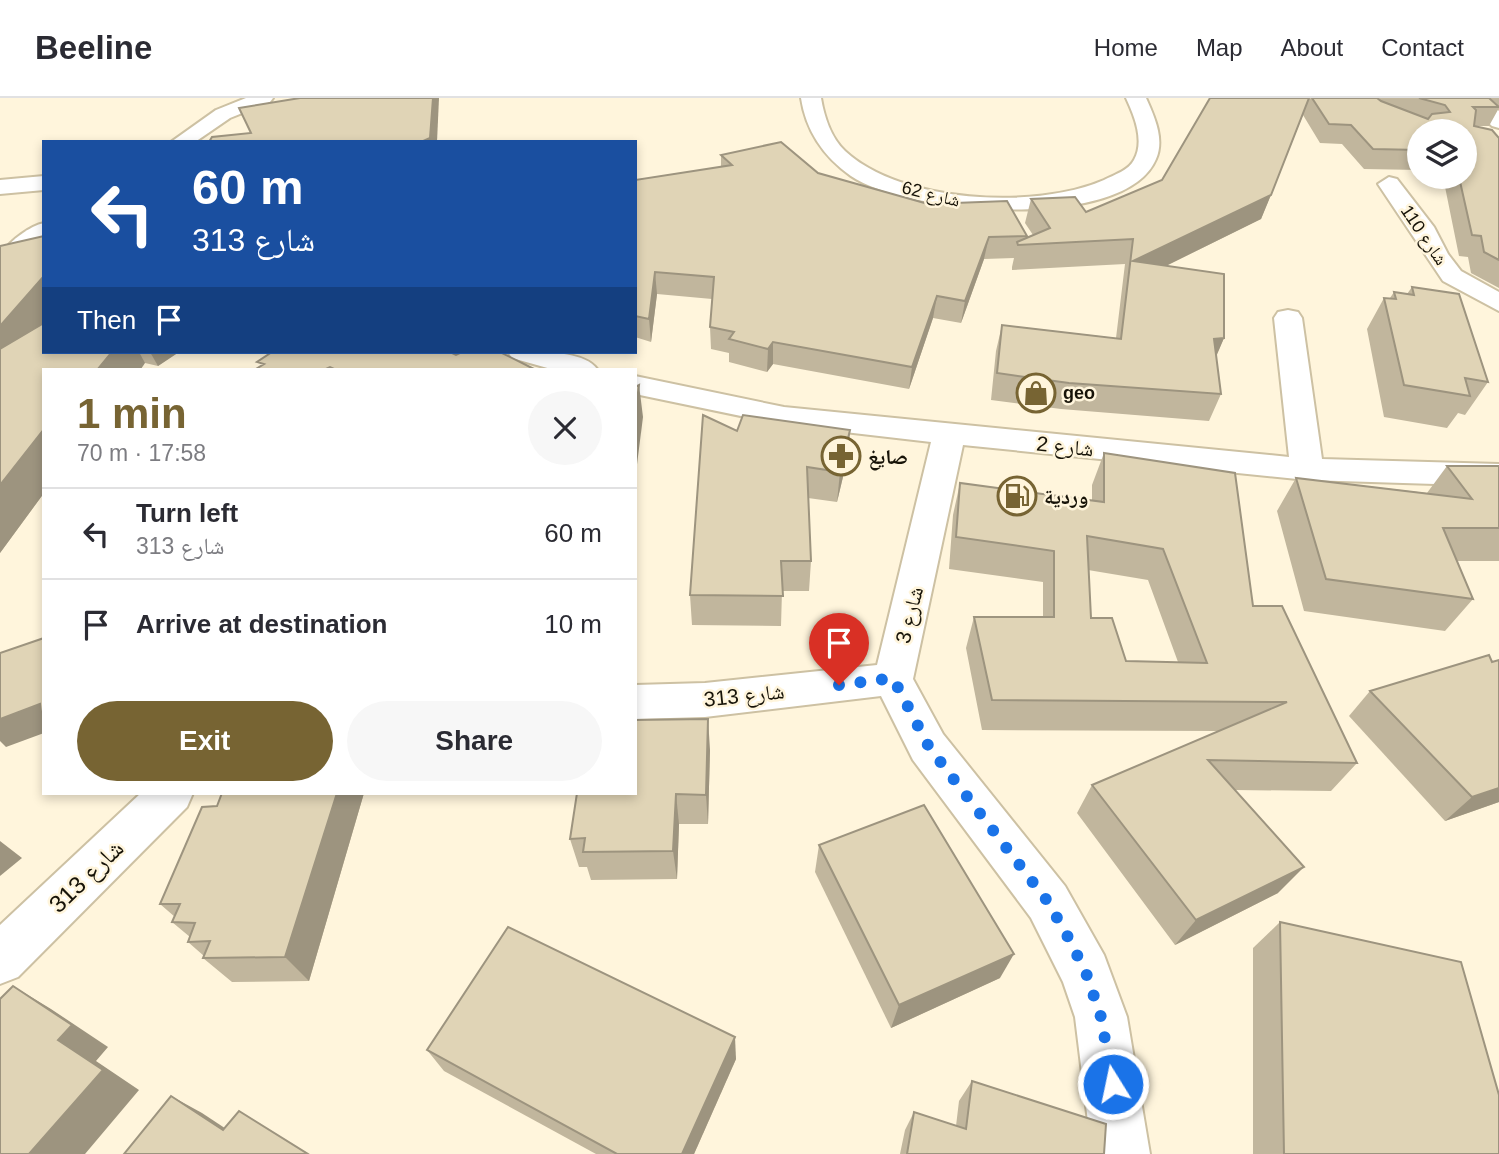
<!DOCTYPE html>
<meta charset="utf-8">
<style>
body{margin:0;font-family:Arial,"Noto Naskh Arabic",sans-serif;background:#f7f7f7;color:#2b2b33;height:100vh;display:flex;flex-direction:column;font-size:26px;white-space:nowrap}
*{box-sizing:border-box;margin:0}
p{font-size:23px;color:#7c7c81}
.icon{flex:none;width:38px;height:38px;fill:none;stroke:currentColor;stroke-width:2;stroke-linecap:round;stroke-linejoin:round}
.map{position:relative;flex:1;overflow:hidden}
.drawer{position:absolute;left:42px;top:270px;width:595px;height:427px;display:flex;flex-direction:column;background:#fff;border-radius:0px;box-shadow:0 4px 10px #0003}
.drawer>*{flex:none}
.hud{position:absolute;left:42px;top:42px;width:595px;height:214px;border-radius:0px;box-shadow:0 4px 10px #0003;background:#1a4fa0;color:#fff;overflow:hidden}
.tools{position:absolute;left:1407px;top:21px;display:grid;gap:14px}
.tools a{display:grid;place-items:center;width:70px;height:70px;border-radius:50%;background:#fff;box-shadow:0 4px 10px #0003;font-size:35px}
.pin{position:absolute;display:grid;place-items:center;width:60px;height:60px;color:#fff;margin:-72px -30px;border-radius:50% 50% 50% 0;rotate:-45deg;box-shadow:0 0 7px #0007}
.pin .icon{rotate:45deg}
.me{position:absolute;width:77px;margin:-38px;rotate:350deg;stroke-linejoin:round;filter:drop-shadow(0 0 5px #0008)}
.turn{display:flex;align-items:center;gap:24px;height:147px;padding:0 35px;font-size:32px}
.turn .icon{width:91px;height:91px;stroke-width:2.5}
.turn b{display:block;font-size:49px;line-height:60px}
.then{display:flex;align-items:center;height:66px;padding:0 35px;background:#0003;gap:14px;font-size:26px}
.round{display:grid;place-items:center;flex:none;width:74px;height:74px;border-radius:37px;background:#f7f7f7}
.summary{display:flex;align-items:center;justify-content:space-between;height:119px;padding:0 35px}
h1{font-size:42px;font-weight:700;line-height:52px;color:#776433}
.action{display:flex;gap:14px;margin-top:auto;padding:14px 35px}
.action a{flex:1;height:80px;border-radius:42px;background:#776433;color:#fff;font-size:28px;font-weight:700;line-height:80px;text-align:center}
.action a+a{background:#f7f7f7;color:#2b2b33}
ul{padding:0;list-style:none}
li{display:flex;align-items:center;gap:21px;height:91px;padding:0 35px;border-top:2px solid #e1e1e2}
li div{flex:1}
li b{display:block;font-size:26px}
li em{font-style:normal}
header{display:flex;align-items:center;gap:42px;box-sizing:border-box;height:98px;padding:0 35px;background:#fff;border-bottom:2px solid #e1e1e2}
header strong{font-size:33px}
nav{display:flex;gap:38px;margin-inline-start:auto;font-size:24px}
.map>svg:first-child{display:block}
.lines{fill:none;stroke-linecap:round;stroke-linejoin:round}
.minor-casing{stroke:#cdc1a3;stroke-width:4}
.minor{fill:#fff;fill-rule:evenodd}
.wall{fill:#c1b69d;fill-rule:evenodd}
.shaded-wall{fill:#9d947f}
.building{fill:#e0d4b6;stroke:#9d947f;stroke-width:2;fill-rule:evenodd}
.route{stroke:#1a73e8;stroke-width:12;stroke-dasharray:0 21.6}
.labels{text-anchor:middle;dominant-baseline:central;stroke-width:5;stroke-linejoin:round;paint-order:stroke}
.far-street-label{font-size:18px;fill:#171308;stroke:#fff5dc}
.far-poi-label{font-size:18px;font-weight:bold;fill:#171308;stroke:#fff5dc;text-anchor:start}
.street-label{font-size:21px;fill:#171308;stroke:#fff5dc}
.poi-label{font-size:21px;font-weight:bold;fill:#171308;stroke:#fff5dc;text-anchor:start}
.near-street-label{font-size:24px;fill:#171308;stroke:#fff5dc}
</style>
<header>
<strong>Beeline</strong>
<nav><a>Home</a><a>Map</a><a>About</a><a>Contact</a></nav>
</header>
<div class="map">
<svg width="1499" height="1056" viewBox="0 0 1499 1056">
<rect width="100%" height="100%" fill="#fff5dc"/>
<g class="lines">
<defs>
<g id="minor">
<polygon points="246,0 273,0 270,4 230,20 195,44 171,44 216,12"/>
<path d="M801 0H821C824 18 831 40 845 53 901 105 1035 112 1104 82 1114 77 1129 72 1134 62 1145 43 1134 17 1126 0H1146C1154 18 1165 41 1156 61 1125 135 906 116 851 78 824 59 806 33 801 0Z"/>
<polygon points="1462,0 1484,0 1499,13 1499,30 1492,28"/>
<polygon points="44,78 44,92 0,96 0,82"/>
<polygon points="1389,79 1397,81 1434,129 1448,156 1461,173 1499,194 1499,213 1443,183 1378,86"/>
<path d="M44 125V144L24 159H6L3 154C11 142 30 128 44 125Z"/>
<polygon points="1288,212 1298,214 1302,220 1322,361 1499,366 1499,388 1307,382 963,347 913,581 943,636 1065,788 1104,857 1127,919 1150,1056 1092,1056 1075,919 1063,884 1031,820 913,662 881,598 705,619 635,621 635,587 705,585 877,567 931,344 784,327 635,296 635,278 784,309 1289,359 1274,220 1278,214"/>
<path d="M508 254C530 254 583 251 597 271H551L512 260Z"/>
<polygon points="141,695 193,695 187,709 18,879 0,886 0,827"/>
</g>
</defs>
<use href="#minor" class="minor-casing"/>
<use href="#minor" class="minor"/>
</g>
<g class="wall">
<polygon points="1210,0 1499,0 1499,10 1489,28 1474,28 1499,40 1499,190 1471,175 1468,159 1459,158 1443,79 1465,79 1465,33 1419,33 1419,72 1364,71 1342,46 1320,45 1303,17 1261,121 1166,168 1224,240 1216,258 1221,296 1209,323 1061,311 991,302 996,253 1002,227 1116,240 1125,166 1012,172 1012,169 1014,160 984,161 961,225 933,220 909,291 773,266 767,274 729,264 729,255 711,251 710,229 712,201 657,196 651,244 635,239 635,82 721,69 721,57 818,75 1027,138 1027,140 1033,137 1025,125 1031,101 1086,114 1162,82"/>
<polygon points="1412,189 1488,284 1465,317 1458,315 1447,330 1384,319 1367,231 1384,200 1390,200 1394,194 1407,196"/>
<polygon points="44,254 179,254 158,268 145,265 44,271 44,395 0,455"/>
<polygon points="737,333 847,362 837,404 808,400 811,463 809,493 782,493 781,528 692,527 690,497"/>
<path d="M1104 355 1253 508 1357 665 1331 693 1235 692 1278 795 1175 847 1077 715 1092 687 1218 633 982 632 966 550 974 519H1043V484L949 471 953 417 960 385 1092 403V387ZM1088 472 1148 482 1178 564 1126 563 1091 520Z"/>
<polygon points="1447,368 1499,368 1499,463 1457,463 1473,501 1445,533 1304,513 1277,413 1296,380 1427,395"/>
<polygon points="1370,593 1499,704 1445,723 1349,618"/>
<polygon points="710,652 708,726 679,726 677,781 591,782 587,769 579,769 570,741"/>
<polygon points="222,695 364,695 309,883 232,884 203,860 204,858 188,844 190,839 172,824 175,819 160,806 217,708"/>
<polygon points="819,747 1000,880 891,930 815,774"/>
<polygon points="1280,824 1499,1056 1253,1056 1253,850"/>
<polygon points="427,952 736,961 694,1056 596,1056 444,973"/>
<polygon points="972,983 1104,1056 900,1056 905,1032 914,1014 956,1028 959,1003"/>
</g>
<g class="shaded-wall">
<polygon points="433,0 439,0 437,44 421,44"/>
<polygon points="1271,97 1261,121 1127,187 1133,163"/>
<polygon points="989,139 984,161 961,225 965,203"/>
<polygon points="655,174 657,196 651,244 649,221"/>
<polygon points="44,178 44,232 0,286 0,228"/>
<polygon points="937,198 933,220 909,291 912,269"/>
<polygon points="1224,240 1213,266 1214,241"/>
<polygon points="773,244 773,266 767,274 768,251"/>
<polygon points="112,254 139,254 145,265 141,271 98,271"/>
<polygon points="150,254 179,254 158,268"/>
<polygon points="639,287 643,319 635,382 635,318"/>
<polygon points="44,331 44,395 0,455 0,387"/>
<polygon points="850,332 847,362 837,404 840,374"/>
<polygon points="40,606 44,610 44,635 6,649 0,643 0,621"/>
<polygon points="708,621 710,652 708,726 706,697"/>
<polygon points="1499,690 1499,704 1445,723 1472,699"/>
<polygon points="337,695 364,695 309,883 285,859"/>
<polygon points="676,696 679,726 677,781 673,753"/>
<polygon points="0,743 22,760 0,778"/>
<polygon points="1304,769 1278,795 1175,847 1196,822"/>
<polygon points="1014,856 1000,880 891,930 899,907"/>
<polygon points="13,888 51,911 108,949 96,963 139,992 85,1056 29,1056 58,942"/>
<polygon points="735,939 736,961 694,1056 682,1056"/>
<polygon points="171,998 202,1015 252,1048 223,1032"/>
</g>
<g class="building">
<polygon points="300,0 433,0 430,40 421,44 209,44 212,39 251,35 239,10"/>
<polygon points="1210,0 1309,0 1271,97 1133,163 1224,176 1224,240 1214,241 1221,296 1069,285 997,275 1002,227 1121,241 1133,141 1018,147 1017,144 1050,130 1031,101 1075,99 1086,114 1162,82"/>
<polygon points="1312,0 1377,0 1381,3 1428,21 1432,16 1450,14 1445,7 1419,0 1489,0 1499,9 1473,9 1476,12 1474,28 1492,32 1499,40 1499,162 1484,154 1481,138 1472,137 1459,79 1465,79 1465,33 1419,33 1419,52 1373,51 1351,27 1329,26"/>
<polygon points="781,44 818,75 928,106 1007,103 1027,138 989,139 965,203 937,198 912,269 773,244 768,251 729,241 734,234 710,229 714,179 655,174 649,221 635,218 635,82 732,67 721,57"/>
<polygon points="44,138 44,178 0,228 0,148"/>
<polygon points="1412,189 1459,196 1488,284 1465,280 1470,298 1404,287 1384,200 1396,201 1394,194 1414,197"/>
<polygon points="44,225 44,254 112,254 98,271 44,271 44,331 0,387 0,251"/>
<polygon points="272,254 450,254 456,257 462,254 500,254 534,271 334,271 330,269 326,271 256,271 264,266 257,264"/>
<polygon points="639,287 635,318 635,289"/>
<polygon points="703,317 737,333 743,317 850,332 840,374 807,369 811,463 781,463 783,498 690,497"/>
<path d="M1104 355 1235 375 1253 508H1282L1357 665 1208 662 1304 769 1196 822 1092 687 1287 604 992 602 974 519H1054V453L956 439 960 385 1104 404ZM1087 438 1163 451 1207 565 1126 563 1112 520H1091Z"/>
<polygon points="1447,368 1499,368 1499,430 1443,430 1473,501 1326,481 1296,380 1472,401"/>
<polygon points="44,540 44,613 41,614 40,606 0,621 0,555"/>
<polygon points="1489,557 1492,564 1499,562 1499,690 1472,699 1370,593"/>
<polygon points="708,621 706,697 676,696 673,753 583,754 585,740 570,741 577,695 635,695 635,622"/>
<polygon points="222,695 337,695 285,859 203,860 210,843 188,844 195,825 172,824 180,806 160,806 202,709 217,708"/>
<polygon points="924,707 1014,856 899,907 819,747"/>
<polygon points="1280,824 1461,864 1499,997 1499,1056 1284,1056"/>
<polygon points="508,829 735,939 682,1056 617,1056 427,952"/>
<polygon points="13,888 72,927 58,942 103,972 29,1056 0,1056 0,901"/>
<polygon points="972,983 1106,1026 1104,1056 907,1056 914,1014 966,1031"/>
<polygon points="171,998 223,1032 239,1013 308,1056 124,1056"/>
</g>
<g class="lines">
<polyline class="route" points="839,587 893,580 929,649 1048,804 1069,841 1086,875 1101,919 1113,986"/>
</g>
<defs>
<symbol id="shop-ring" viewBox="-11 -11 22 22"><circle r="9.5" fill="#fff5dc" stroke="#776433" stroke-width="1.5"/><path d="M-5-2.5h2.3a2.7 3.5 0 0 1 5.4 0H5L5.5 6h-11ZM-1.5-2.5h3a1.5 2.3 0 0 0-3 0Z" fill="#776433"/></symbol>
<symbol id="pharmacy-ring" viewBox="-11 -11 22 22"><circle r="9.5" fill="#fff5dc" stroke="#776433" stroke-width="1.5"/><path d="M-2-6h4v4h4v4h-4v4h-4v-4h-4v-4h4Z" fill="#776433"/></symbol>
<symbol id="fuel-ring" viewBox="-11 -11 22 22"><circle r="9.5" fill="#fff5dc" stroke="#776433" stroke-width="1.5"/><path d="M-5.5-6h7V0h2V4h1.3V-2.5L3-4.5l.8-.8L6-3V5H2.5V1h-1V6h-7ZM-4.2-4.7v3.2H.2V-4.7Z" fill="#776433"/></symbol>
</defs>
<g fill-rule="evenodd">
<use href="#shop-ring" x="1014" y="273" width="44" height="44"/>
<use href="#pharmacy-ring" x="819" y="336" width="44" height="44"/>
<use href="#fuel-ring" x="995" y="376" width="44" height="44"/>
</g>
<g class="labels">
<g class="far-street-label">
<text transform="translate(931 96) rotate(14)">شارع 62</text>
<text transform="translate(1424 137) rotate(56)">شارع 110</text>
</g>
<g class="far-poi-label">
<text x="1063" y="295">geo</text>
</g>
<g class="street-label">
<text transform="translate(1065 348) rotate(6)">شارع 2</text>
<text transform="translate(909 517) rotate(-76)">شارع 3</text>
<text transform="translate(744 597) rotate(-6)">شارع 313</text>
</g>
<g class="poi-label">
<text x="868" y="358">صايغ</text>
<text x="1044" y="398">وردية</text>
</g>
<g class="near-street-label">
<text transform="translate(86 778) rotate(-44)">شارع 313</text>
</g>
</g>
</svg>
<div class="tools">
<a><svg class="icon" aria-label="layers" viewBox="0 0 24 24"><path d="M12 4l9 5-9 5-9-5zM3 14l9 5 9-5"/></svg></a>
</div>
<div class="pin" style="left:839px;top:587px;background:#d93025"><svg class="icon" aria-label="arrive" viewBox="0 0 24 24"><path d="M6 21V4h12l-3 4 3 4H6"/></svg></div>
<svg class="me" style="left:1113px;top:986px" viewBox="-20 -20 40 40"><circle r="17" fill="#1a73e8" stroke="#fff" stroke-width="3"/><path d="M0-11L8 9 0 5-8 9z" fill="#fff"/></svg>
<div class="hud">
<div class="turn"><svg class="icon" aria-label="left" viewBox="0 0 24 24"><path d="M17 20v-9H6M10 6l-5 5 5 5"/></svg><div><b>60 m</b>شارع 313</div></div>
<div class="then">Then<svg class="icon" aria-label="arrive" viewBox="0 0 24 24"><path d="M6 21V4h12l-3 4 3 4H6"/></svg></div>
</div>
<section class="drawer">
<div class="summary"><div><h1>1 min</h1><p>70 m · 17:58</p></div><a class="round"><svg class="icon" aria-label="close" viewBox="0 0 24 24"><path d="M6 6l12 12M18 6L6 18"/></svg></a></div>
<ul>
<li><svg class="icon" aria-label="left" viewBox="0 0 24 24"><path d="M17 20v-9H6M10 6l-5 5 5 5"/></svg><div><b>Turn left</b><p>شارع 313</p></div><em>60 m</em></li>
<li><svg class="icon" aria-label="arrive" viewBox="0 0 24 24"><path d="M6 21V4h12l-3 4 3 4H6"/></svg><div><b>Arrive at destination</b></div><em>10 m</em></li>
</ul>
<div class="action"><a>Exit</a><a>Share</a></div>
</section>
</div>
